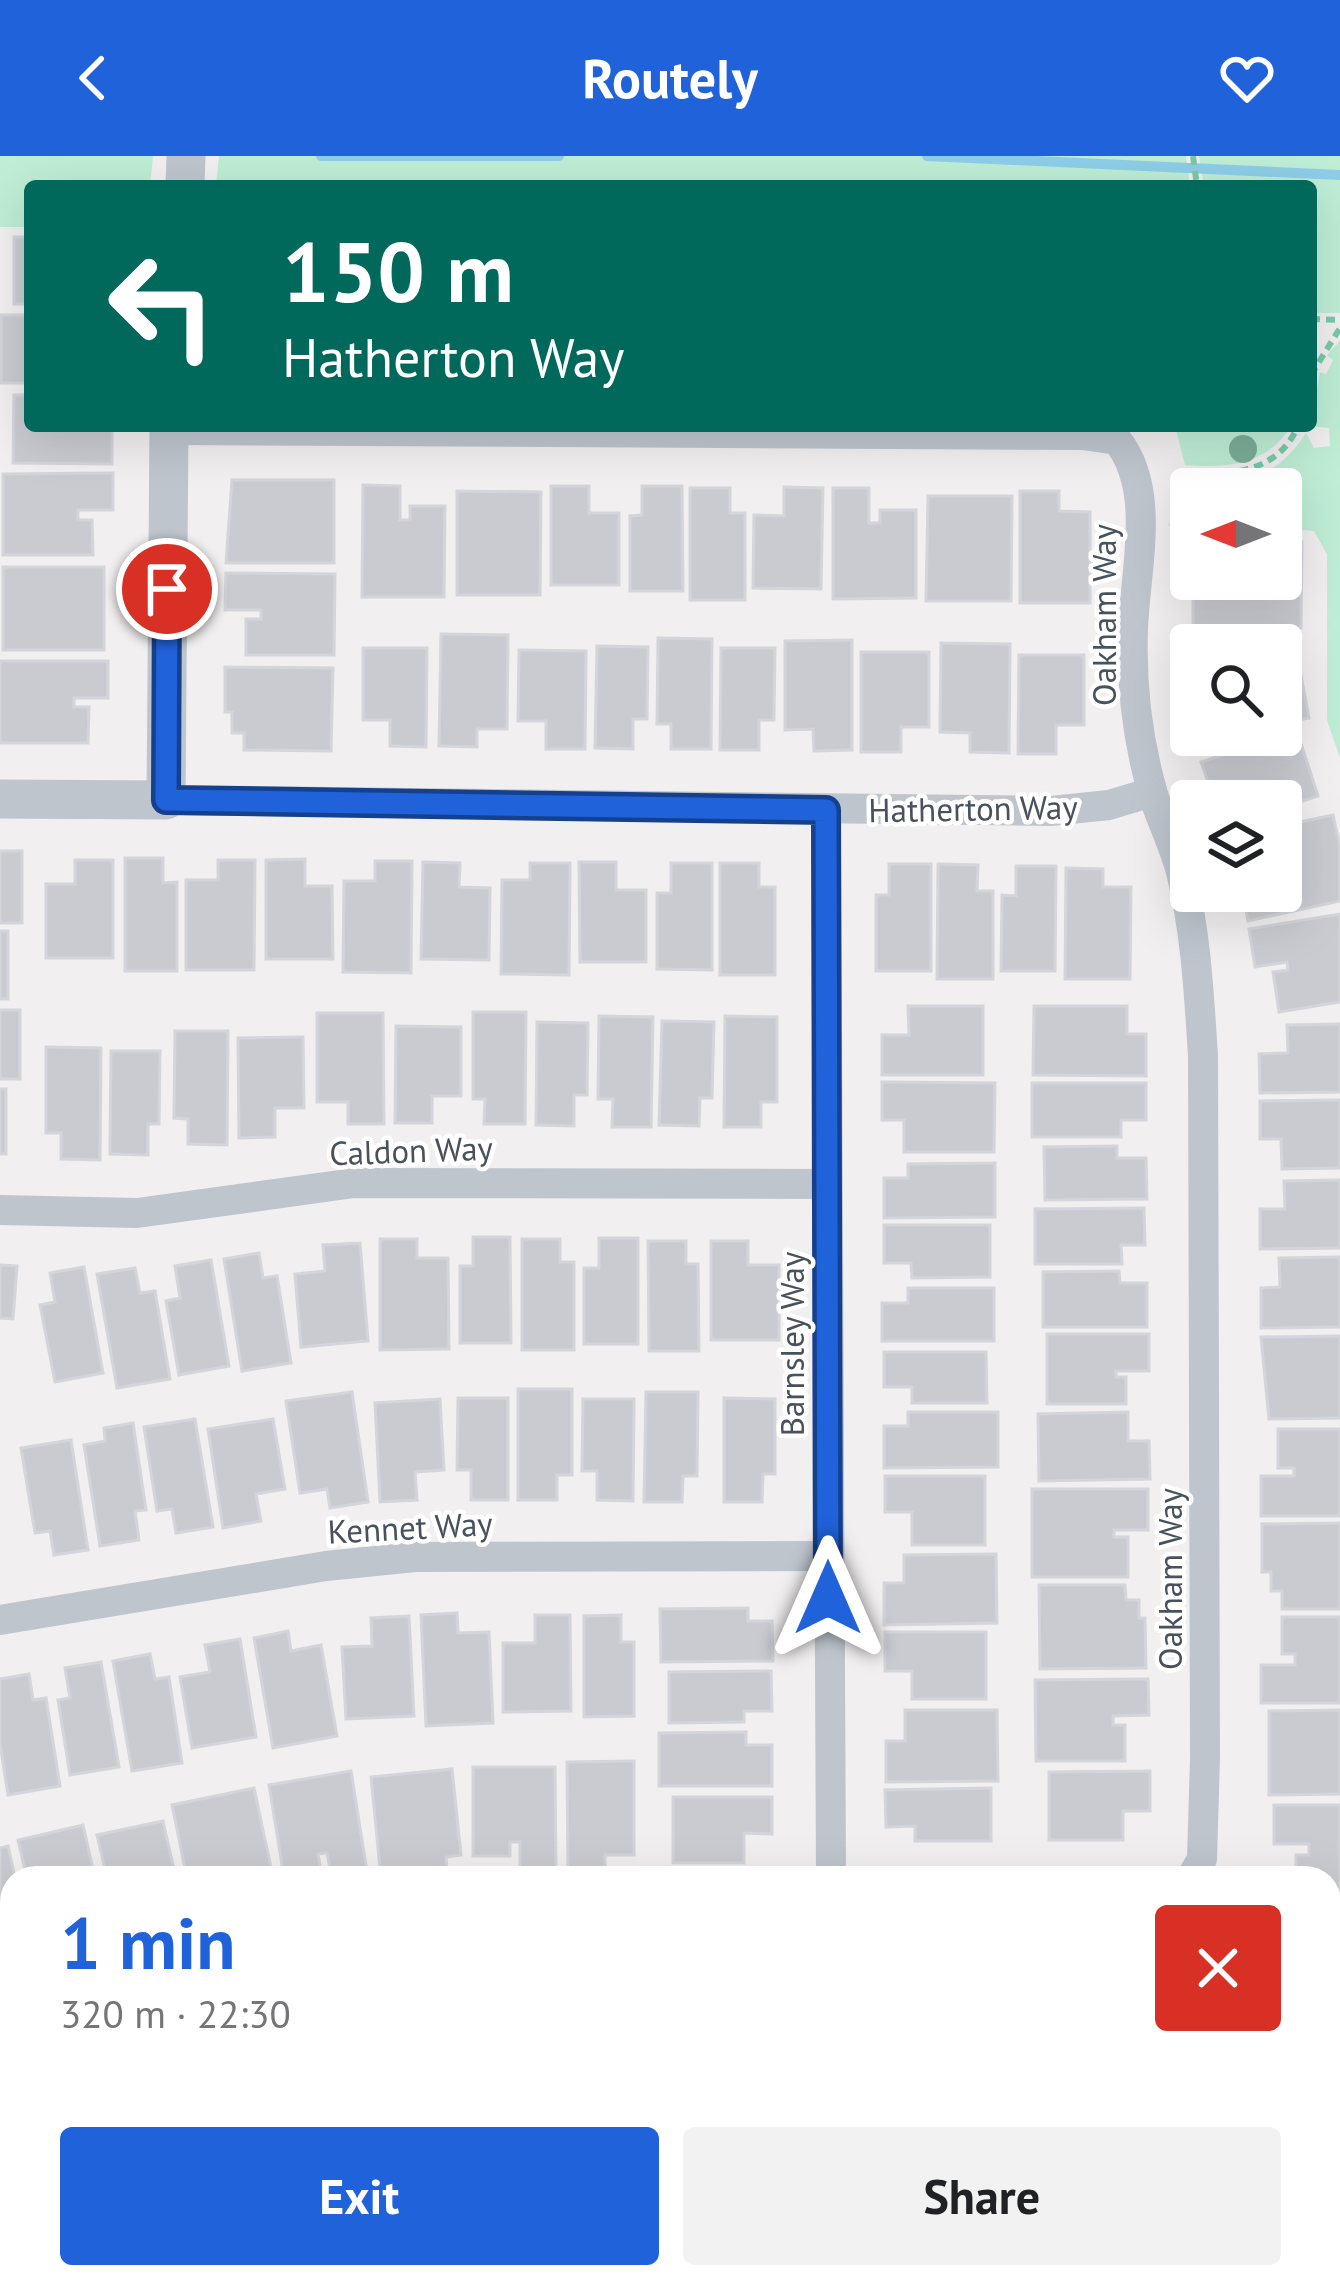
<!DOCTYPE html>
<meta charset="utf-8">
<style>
body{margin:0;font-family:"PT Sans",sans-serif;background:#f2f2f2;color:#202124;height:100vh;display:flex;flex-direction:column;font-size:45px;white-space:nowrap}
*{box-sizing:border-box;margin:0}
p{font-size:39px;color:#757577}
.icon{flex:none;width:66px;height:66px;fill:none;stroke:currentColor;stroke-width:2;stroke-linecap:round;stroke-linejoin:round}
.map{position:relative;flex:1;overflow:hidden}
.panel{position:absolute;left:0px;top:1710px;width:1341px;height:423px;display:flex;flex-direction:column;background:#fff;border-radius:36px 36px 0 0;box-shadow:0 12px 48px #0002}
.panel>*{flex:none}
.guide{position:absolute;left:24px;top:24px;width:1293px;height:252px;border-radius:12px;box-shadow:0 12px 48px #0002;background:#00695c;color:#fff;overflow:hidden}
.needle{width:78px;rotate:270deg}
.tools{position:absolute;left:1170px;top:312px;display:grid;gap:24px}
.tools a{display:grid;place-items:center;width:132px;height:132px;border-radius:12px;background:#fff;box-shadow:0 12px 48px #0002;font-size:60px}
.pin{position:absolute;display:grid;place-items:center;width:102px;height:102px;color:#fff;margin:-51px;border:6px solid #fff;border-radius:50%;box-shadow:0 3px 12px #0007}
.me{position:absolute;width:132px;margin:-66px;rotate:0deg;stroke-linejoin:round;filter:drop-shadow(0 0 9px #0008)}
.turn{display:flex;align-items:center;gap:42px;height:252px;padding:0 60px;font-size:54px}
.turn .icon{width:156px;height:156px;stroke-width:2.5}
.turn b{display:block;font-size:84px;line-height:102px}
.round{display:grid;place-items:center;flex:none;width:126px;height:126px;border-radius:12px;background:#f2f2f2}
.headline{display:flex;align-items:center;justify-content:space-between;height:204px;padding:0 60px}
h1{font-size:72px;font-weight:700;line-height:90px;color:#2062da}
.primary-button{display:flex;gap:24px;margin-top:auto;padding:24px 60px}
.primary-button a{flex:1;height:138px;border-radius:12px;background:#2062da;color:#fff;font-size:48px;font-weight:700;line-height:138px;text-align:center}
.primary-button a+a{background:#f2f2f2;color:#202124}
header{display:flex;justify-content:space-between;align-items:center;height:156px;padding:0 60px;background:#2062da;color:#fff;font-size:54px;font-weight:700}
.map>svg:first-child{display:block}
.green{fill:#bfedd5}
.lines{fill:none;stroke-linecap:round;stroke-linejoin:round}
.stream{stroke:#8ecee8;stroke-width:10}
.building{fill:#c9cbd1;stroke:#d3d5da;stroke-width:3}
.path{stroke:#78caa8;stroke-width:6;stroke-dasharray:9 6;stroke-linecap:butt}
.minor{stroke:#bec5cd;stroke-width:30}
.tertiary{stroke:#bec5cd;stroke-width:39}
.tree{fill:#7baf99}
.route-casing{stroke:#15408e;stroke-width:30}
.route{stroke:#2062da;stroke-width:21}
.labels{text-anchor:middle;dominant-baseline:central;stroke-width:9;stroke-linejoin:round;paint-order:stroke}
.street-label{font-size:33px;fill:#48515c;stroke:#fff}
</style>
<header><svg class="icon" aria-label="back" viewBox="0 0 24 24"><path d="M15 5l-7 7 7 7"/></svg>Routely<svg class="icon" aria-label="heart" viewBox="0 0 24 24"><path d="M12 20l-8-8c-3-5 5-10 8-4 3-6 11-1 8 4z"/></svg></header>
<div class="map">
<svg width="1340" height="2132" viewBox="0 0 1340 2132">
<rect width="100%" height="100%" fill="#f1efef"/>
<g class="green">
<polygon points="0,0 153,0 150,30 30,30 30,71 0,71"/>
<polygon points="219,0 1186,0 1190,30 216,30"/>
<polygon points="1199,0 1340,0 1340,157 1311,157 1311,30 1204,30"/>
<path d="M1340 185V602L1327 564V398L1314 375 1281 372V333H1191V370H1168L1184 325C1232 331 1273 328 1306 277L1314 292 1330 290 1329 272 1310 270 1320 216 1326 218 1333 204 1327 199Z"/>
<path d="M1175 270H1291C1266 310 1228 312 1185 309Z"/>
<polygon points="1340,1877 1340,2132 161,2132 161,2121 1329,2121 1329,1888"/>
<polygon points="0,1949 12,1949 12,2121 120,2121 116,2132 0,2132"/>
</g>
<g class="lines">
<g class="stream">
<polyline points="321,0 559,0"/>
<polyline points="927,0 1340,19"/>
</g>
</g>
<g class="building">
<rect x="14" y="81" width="16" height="67"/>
<rect x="1" y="159" width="29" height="68"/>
<polygon points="14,239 30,239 30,270 112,270 112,308 13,307"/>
<polygon points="113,317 113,354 78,354 78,364 92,364 93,399 3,399 3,318"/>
<polygon points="232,324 334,324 334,407 226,407"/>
<polygon points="363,329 400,330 400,364 410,364 410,350 445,350 444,441 362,441"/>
<polygon points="551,330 589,330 589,357 619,357 619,429 551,429"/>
<polygon points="642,330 682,330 683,435 630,435 630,360 642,359"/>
<polygon points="784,331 823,332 821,433 753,432 754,359 784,360"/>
<polygon points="690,332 730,332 730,357 745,357 745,444 690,444"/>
<polygon points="833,332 869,332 869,367 880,367 880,354 916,354 916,442 833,443"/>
<polygon points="457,335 541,336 540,439 457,439"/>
<polygon points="1020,335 1059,335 1059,355 1090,356 1090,447 1020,447"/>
<polygon points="928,340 1012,340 1011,445 926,445"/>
<polygon points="1281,386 1302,386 1301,472 1193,471 1193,423 1281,423"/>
<rect x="3" y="411" width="101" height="83"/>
<polygon points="226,417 335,418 334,499 246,499 246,463 261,463 261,454 225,454"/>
<polygon points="441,478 508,479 507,573 477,573 477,591 439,590"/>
<polygon points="1294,481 1309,562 1281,567 1281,489 1249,489"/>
<polygon points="658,482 712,483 711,593 671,593 671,568 657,568"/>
<polygon points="852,484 852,594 814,595 813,573 785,574 785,485"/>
<polygon points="941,487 1010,488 1009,597 970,596 970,577 940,576"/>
<polygon points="597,490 648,491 647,563 633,563 633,593 595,592"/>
<polygon points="363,492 427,492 426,591 390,590 390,564 363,564"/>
<polygon points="721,492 775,492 774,564 759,564 759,594 720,594"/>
<polygon points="519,494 586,495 585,593 546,593 546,565 518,565"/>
<polygon points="861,496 929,496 929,571 901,571 901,596 861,596"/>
<polygon points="1019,499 1084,499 1084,569 1056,569 1056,598 1018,598"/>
<polygon points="0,505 108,505 108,542 74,542 74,551 89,551 88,587 0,587"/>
<polygon points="225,511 333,512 331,595 244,594 244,577 232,577 232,556 225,556"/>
<polygon points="1297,575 1318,640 1281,652 1281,645 1243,645 1239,632 1213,640 1201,606"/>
<polygon points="1333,659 1340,691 1340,745 1248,765 1242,735 1281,735 1281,670"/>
<rect x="0" y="695" width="22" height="72"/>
<polygon points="125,702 163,702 163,727 177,726 177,815 125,815"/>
<polygon points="305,703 305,730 332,730 333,803 266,803 266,704"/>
<polygon points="75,704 113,704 113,802 46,802 46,728 75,728"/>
<polygon points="218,704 255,704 254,814 186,814 186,724 218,724"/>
<polygon points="375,705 412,705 411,817 343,816 344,725 375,725"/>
<polygon points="423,706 460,707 459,731 490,732 489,804 421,803"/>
<polygon points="579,706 616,706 616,734 646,734 646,806 580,806"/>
<polygon points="530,707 570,707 569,819 501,818 502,724 530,724"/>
<polygon points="671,707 712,707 712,814 657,813 657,737 671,737"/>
<polygon points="720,707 759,707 759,731 775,731 775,819 720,819"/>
<polygon points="889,708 931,708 931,815 876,815 876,739 889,739"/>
<polygon points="938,708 978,709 977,735 993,735 993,823 937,823"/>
<polygon points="1016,710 1056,710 1055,815 1001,815 1002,739 1016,740"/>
<polygon points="1066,712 1103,713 1103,731 1131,731 1130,823 1065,823"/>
<polygon points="1340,758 1340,846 1279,856 1273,816 1288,814 1287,806 1255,811 1249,773"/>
<rect x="0" y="775" width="8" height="68"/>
<polygon points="908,850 983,850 983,919 882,919 882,879 909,879"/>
<polygon points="1034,850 1127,850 1127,878 1146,878 1146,920 1033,919"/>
<rect x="0" y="854" width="20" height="69"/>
<polygon points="473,856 526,856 525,968 484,968 485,943 473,943"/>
<polygon points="317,857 383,857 384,968 348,968 348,946 317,946"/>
<polygon points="599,860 653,861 651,971 612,971 613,943 598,943"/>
<polygon points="725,860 777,861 777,946 761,946 761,971 724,971"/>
<polygon points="662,865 714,866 712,942 700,942 699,970 659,969"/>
<polygon points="537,866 588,867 587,939 574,939 574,970 536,969"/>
<polygon points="1340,868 1340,936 1260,937 1259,898 1288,897 1287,869"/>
<polygon points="396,870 461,871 461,940 432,940 432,967 395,967"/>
<polygon points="175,875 228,875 227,989 188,988 188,963 174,962"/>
<polygon points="303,881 304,952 275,952 275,981 239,982 238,882"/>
<polygon points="46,891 101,892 100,1004 61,1003 61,977 46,977"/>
<polygon points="111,895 160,895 159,968 148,968 148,999 110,998"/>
<polygon points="882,926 995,927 994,996 904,996 904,964 882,964"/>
<polygon points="1032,927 1146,927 1146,964 1121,964 1121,981 1032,981"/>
<rect x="0" y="933" width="6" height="65"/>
<polygon points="1340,944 1340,1012 1282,1013 1281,983 1260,983 1260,945"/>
<polygon points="1117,990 1117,1002 1146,1002 1147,1043 1045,1044 1044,991"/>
<polygon points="995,1007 995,1061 884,1062 884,1022 908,1022 908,1008"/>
<polygon points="1340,1024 1340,1092 1260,1093 1260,1053 1285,1053 1284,1025"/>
<polygon points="1144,1052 1145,1089 1121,1089 1122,1108 1035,1108 1035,1053"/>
<polygon points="884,1069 990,1069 990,1121 912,1122 911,1107 884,1107"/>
<polygon points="473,1081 510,1081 511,1187 460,1187 460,1110 473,1110"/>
<polygon points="599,1082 638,1082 638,1188 584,1188 584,1112 599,1112"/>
<polygon points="380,1083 417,1083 417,1102 448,1102 449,1193 380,1194"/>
<polygon points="522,1083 560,1083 560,1106 574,1106 574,1194 522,1194"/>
<polygon points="648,1085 686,1085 686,1108 698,1108 699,1195 649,1195"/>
<polygon points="711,1085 748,1085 748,1109 779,1109 779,1184 711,1184"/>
<polygon points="360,1087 368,1185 301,1191 295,1118 325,1115 323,1089"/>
<polygon points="259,1097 263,1122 277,1120 291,1207 242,1215 224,1103"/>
<polygon points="1340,1101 1340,1171 1261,1172 1261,1132 1280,1131 1279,1102"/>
<polygon points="211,1104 229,1210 179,1219 166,1145 180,1142 175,1110"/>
<polygon points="0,1109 17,1110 13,1163 0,1162"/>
<polygon points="84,1111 103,1217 55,1226 40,1149 55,1146 50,1117"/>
<polygon points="135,1112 140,1137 155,1135 170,1223 117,1232 97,1118"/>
<polygon points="1119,1115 1120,1127 1147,1127 1147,1171 1043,1171 1043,1116"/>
<polygon points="908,1132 994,1132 994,1185 882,1185 882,1147 908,1147"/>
<polygon points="1047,1178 1149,1178 1149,1215 1116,1215 1116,1221 1126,1221 1126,1248 1047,1248"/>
<polygon points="1340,1180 1340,1262 1269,1263 1261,1181"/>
<polygon points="884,1196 986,1196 987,1247 912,1247 912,1231 884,1231"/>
<polygon points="518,1233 572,1233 572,1319 557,1319 557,1344 518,1344"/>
<polygon points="352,1236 368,1346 330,1352 327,1333 300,1337 286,1245"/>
<polygon points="646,1236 698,1236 697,1320 683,1320 682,1346 644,1346"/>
<polygon points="458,1242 508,1242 508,1344 471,1344 471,1314 457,1314"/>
<polygon points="724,1242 775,1243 775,1318 763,1318 762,1346 724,1346"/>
<polygon points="440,1243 444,1314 415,1316 417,1344 380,1346 375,1247"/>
<polygon points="583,1243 634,1243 633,1345 597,1344 597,1315 582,1315"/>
<polygon points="908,1256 998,1256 998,1311 884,1312 884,1270 908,1270"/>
<polygon points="1128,1256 1128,1285 1149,1285 1150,1323 1039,1325 1038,1258"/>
<polygon points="195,1263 213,1371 176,1377 172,1353 157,1355 144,1271"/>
<polygon points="273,1263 285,1333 256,1338 261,1365 223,1372 208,1273"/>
<polygon points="133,1267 146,1354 135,1355 139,1384 100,1390 84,1289 105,1285 104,1272"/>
<polygon points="1278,1273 1340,1273 1340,1360 1261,1360 1261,1320 1294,1320 1294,1312 1278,1312"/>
<polygon points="71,1284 88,1394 54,1399 50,1375 35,1377 21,1292"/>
<polygon points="885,1320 985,1320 985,1389 912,1389 912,1356 885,1356"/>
<polygon points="1032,1333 1148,1333 1148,1374 1114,1374 1114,1381 1128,1381 1128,1421 1032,1421"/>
<polygon points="1340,1367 1340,1453 1282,1453 1282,1435 1271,1435 1271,1416 1262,1416 1262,1368"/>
<polygon points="996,1398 997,1467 884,1469 884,1427 904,1427 904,1399"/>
<polygon points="1039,1429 1125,1429 1126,1444 1139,1444 1139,1462 1145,1462 1146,1512 1040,1513"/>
<polygon points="748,1452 748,1465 772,1465 773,1505 661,1506 660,1453"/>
<polygon points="457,1457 458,1477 489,1476 493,1567 426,1570 421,1459"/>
<polygon points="535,1459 570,1459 571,1555 503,1556 503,1487 535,1487"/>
<polygon points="621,1459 621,1486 634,1486 634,1560 584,1561 584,1460"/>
<polygon points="409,1460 414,1560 346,1563 342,1491 372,1490 371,1462"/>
<polygon points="1282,1461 1340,1461 1340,1547 1261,1547 1261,1509 1295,1509 1295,1498 1282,1498"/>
<polygon points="288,1475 291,1495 321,1489 337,1580 273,1592 254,1482"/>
<polygon points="885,1476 986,1476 986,1543 912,1543 912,1515 885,1515"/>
<polygon points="240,1483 256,1581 192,1592 180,1521 210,1516 205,1489"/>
<polygon points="150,1498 155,1523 169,1521 182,1607 132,1615 113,1505"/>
<polygon points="101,1506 119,1611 70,1619 58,1544 70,1542 65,1512"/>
<polygon points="771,1515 772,1555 744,1555 744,1566 669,1567 669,1516"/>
<polygon points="29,1518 33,1544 46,1542 60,1630 8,1639 0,1588 0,1523"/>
<polygon points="1148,1523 1149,1559 1113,1560 1113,1569 1125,1569 1125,1605 1036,1605 1035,1524"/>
<polygon points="905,1554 997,1554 998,1625 886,1626 886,1585 905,1585"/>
<polygon points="1340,1554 1340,1638 1269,1639 1269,1555"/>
<polygon points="746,1576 746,1589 772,1589 772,1630 659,1630 659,1577"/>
<polygon points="634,1605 634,1699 605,1699 605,1719 568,1719 567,1606"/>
<polygon points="473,1611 555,1611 556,1720 520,1720 520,1686 510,1686 510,1700 473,1700"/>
<polygon points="452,1613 461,1699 446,1701 447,1714 423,1716 423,1722 381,1722 371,1621"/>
<polygon points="351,1615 368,1722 332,1722 327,1697 318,1698 321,1715 284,1721 269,1629"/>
<polygon points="1150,1615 1150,1655 1123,1655 1123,1684 1049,1684 1049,1616"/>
<polygon points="254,1632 273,1721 237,1722 235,1713 226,1715 227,1722 187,1722 172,1649"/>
<polygon points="991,1632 991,1685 915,1685 915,1670 886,1671 885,1634"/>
<polygon points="673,1641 772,1641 772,1678 744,1677 744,1707 673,1707"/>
<polygon points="1274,1649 1340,1649 1340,1735 1329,1735 1329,1722 1296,1722 1296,1699 1309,1699 1309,1688 1274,1688"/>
<polygon points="163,1665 176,1722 107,1722 97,1679"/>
<polygon points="83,1669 95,1722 27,1722 18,1684"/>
<polygon points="8,1690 15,1722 12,1808 0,1810 0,1692"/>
<polygon points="1329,1769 1340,1775 1337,1865 1329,1862"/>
</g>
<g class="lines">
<g class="path">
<polyline points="1193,0 1197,30"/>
<polyline points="1311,163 1340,164"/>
<polyline points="1311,219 1340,172"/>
<path d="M1180 316C1226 320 1277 319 1298 270"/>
<polyline points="1329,1942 1340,1935"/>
<polyline points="155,2121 155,2132"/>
<polyline points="163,2121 177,2132"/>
<polyline points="257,2132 262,2121"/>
<polyline points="1222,2132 1225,2121"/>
</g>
<g class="minor">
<path d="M169 274 1083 279 1117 284C1157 334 1135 413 1133 473 1131 527 1138 586 1153 638 1161 664 1174 689 1181 716 1196 776 1199 839 1203 900L1205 1602 1202 1703 1191 1722"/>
<polyline points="166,644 1051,655 1109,649 1152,636"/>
<polyline points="826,654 831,1722"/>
<polyline points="0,1054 137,1057 354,1027 826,1028"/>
<polyline points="0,1464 326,1410 415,1401 828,1400"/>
<polyline points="0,1871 12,1868"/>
</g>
<g class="tertiary">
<polyline points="185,30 186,0"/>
<polyline points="0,643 166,644 169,270"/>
</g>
</g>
<circle class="tree" cx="1243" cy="293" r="14"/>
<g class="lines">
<defs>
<polyline id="route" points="167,433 166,644 826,654 828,1442"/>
</defs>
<use href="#route" class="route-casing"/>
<use href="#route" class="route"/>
</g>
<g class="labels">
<g class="street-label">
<text transform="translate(1103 459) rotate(-90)">Oakham Way</text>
<text transform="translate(973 652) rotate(-1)">Hatherton Way</text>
<text transform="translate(411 994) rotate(-2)">Caldon Way</text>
<text transform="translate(791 1188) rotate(-90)">Barnsley Way</text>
<text transform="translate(410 1371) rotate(-3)">Kennet Way</text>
<text transform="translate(1169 1423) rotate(-90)">Oakham Way</text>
</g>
</g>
</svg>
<div class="tools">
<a><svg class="needle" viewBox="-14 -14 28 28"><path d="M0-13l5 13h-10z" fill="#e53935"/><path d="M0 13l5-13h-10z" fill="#757577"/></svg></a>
<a><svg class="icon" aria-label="search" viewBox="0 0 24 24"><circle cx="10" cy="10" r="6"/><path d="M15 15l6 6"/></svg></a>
<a><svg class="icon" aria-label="layers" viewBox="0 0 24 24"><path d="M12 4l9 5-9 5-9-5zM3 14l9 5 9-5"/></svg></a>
</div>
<div class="pin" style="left:167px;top:433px;background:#d93025"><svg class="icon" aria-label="arrive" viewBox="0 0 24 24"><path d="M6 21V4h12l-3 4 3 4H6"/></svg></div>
<svg class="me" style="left:828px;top:1442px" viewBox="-20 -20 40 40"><path d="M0-17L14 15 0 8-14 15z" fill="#2062da" stroke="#fff" stroke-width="4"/></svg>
<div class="guide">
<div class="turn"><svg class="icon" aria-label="left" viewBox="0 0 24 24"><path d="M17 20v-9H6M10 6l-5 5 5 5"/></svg><div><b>150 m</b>Hatherton Way</div></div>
</div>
<section class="panel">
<div class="headline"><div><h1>1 min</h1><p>320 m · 22:30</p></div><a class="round" style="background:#d93025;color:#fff"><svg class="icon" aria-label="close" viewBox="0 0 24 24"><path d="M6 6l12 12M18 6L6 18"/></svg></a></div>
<div class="primary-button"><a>Exit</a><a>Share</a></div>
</section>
</div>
